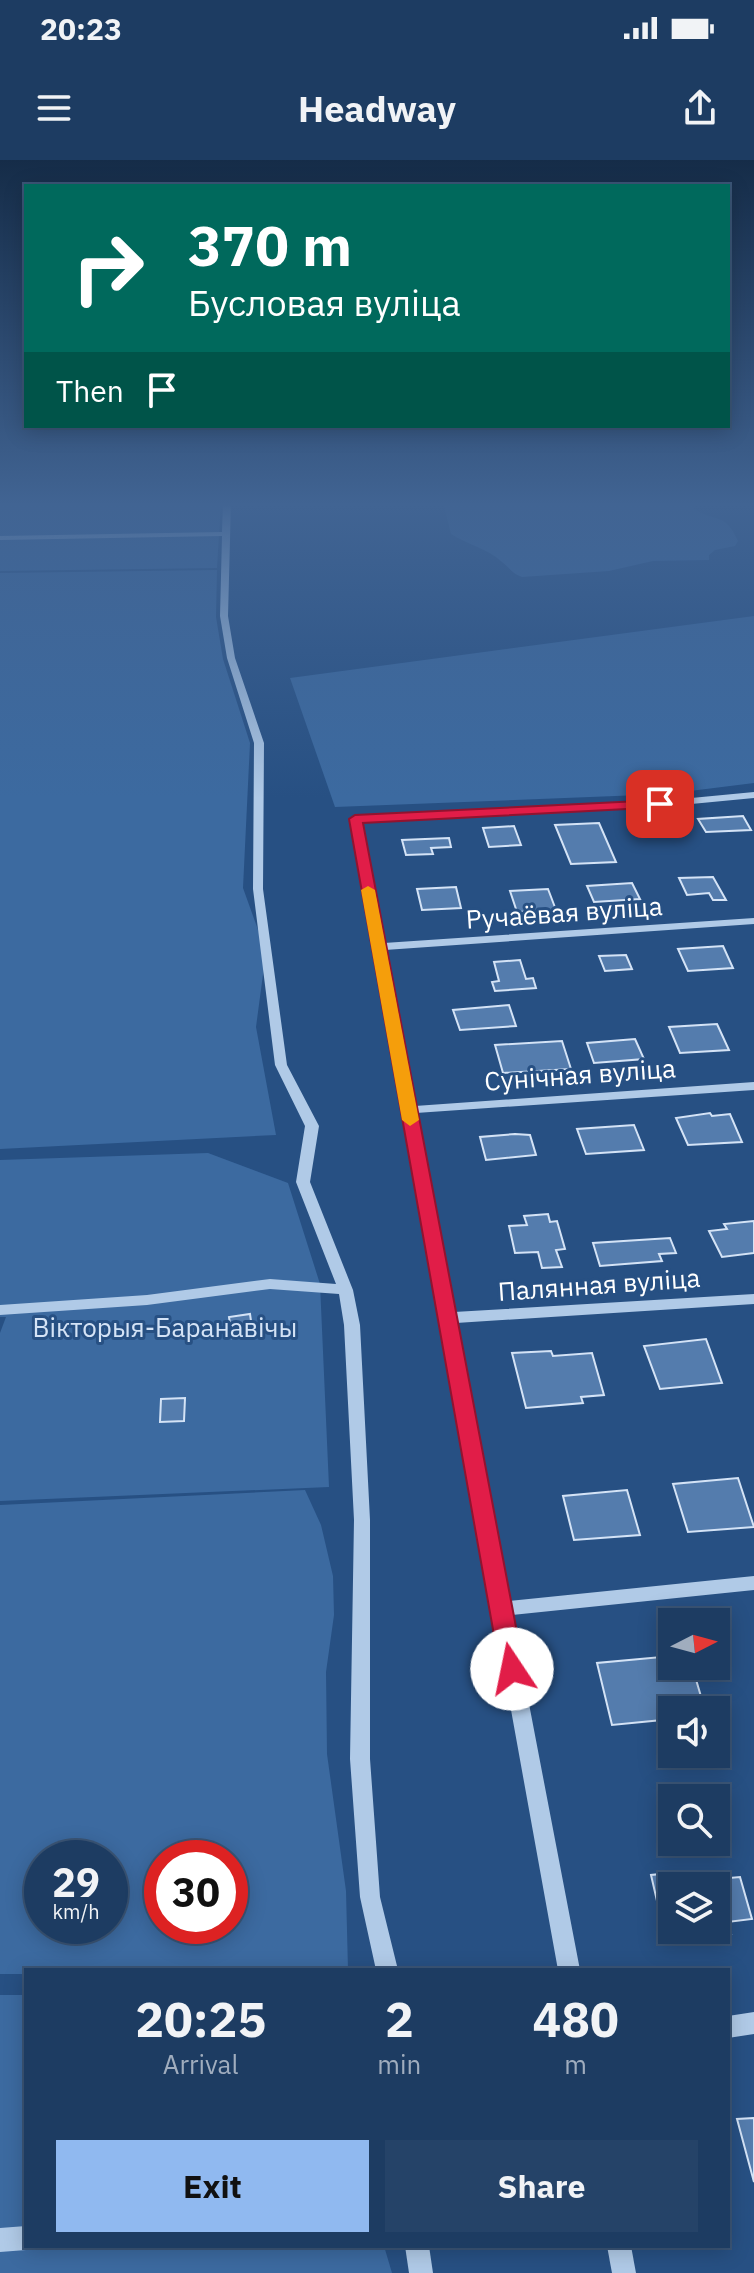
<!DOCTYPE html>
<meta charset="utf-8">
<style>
body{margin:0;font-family:"IBM Plex Sans",sans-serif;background:#254368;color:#f1f3f6;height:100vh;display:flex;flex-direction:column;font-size:30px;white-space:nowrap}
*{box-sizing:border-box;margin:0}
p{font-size:26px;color:#a0adbe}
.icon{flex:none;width:44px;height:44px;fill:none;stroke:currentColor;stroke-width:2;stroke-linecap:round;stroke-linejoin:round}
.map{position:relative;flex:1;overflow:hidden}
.sheet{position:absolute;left:24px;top:1808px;width:706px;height:280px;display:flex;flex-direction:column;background:#1d3c62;border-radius:0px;box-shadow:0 4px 20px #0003,0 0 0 2px #3b5677}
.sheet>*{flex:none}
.top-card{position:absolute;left:24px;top:24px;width:706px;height:244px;border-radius:0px;box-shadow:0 4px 20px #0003,0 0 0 2px #3b5677;background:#00695c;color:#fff;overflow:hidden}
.needle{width:52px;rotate:84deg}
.controls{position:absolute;left:658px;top:1448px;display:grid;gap:16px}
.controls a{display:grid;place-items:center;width:72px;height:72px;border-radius:0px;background:#1d3c62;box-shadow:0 4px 20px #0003,0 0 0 2px #3b5677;font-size:40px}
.speed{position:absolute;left:24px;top:1680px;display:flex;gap:16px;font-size:40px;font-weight:700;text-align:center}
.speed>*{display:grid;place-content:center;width:104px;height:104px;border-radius:50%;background:#1d3c62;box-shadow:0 4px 20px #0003,0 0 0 2px #3b5677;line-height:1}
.speed small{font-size:20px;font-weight:400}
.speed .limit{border:12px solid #d22;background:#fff;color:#111}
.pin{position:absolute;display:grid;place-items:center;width:68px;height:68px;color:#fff;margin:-34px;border-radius:16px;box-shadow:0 4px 12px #0006}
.me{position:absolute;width:88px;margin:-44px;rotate:349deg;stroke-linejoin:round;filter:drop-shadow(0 0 6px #0008)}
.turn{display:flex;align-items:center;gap:28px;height:168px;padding:0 32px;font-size:36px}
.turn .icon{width:104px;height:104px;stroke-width:2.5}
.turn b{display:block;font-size:56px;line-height:68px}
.then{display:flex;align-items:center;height:76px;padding:0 32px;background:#0003;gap:16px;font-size:30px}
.eta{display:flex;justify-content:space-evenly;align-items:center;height:136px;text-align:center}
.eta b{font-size:48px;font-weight:700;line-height:56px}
.action{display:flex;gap:16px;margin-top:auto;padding:16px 32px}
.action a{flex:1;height:92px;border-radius:0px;background:#90b9f0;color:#111;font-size:32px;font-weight:700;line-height:92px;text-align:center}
.action a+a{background:#254368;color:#f1f3f6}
.status{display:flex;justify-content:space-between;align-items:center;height:56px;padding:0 40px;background:#1d3c62;direction:ltr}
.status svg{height:22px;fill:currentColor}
header{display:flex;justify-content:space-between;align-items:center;height:104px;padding:0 32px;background:#1d3c62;font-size:36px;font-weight:700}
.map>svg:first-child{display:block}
.green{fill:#3c6aa0;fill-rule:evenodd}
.building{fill:#547cad;stroke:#d4e3f6;stroke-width:2;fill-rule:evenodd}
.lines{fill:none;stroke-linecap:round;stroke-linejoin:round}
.minor{fill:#b0cae7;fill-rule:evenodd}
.route{fill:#e11d48;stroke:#92132f;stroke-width:2}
.slow{fill:#f59e0b}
.labels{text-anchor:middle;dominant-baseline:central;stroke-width:6;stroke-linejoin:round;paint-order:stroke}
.street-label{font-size:26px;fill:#fff;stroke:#275083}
.park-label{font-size:26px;fill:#d4e3f6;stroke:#275083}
</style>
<div class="status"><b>20:23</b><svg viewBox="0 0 49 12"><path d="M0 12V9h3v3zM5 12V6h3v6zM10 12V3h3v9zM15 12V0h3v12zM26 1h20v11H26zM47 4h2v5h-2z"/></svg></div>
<header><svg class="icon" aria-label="menu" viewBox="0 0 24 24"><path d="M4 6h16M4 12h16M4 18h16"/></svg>Headway<svg class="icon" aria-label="share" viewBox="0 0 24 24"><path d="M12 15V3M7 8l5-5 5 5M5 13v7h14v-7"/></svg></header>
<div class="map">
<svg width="754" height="2113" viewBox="0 0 754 2113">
<rect width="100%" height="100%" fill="#275083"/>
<g class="green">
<polygon points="0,342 221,342 217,408 0,411"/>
<path d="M443 342H691L694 349C717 363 725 352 738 381L735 386 715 390 709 395V400L653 401 609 411 522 417C512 414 510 408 502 402 487 388 468 385 451 374Z"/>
<polygon points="217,410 216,457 223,499 250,583 243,728 266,792 256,867 276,975 0,989 0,413"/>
<polygon points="754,456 754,623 666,634 335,647 290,518"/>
<polygon points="208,993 288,1023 320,1124 329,1327 0,1341 0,1173 6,1157 0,1157 0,1000"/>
<path d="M305 1330 321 1365 333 1416 334 1455 326 1512 327 1594 346 1731 348 1810H26V1814H0V1345ZM110 1698V1766H42V1698ZM230 1698V1766H162V1698Z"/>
<polygon points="0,1835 26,1835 26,2086 384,2086 392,2113 0,2113"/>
</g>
<g class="building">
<polygon points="743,656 751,670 706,672 698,659"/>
<polygon points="667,661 671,670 646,671 642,662"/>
<polygon points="599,663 616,702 571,704 555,665"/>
<polygon points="514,666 521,685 489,687 483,668"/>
<polygon points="449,678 451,687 431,688 433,694 406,695 402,680"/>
<polygon points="713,717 726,740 713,740 709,733 687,735 679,718"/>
<polygon points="632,723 640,739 594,742 587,726"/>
<polygon points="456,727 461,748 422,750 417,729"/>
<polygon points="548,729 556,750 517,752 510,731"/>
<polygon points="723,786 733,808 688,811 678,789"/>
<polygon points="626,795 632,809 605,811 599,796"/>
<polygon points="520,800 526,819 533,818 536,828 495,831 492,822 499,821 494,802"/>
<polygon points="509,845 516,866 460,870 453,850"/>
<polygon points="717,864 729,890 680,893 669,867"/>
<polygon points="635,879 644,899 594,903 587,883"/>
<polygon points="562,881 571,909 503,913 495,885"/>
<polygon points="710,953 712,956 730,954 742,982 688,985 676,958"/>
<polygon points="634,965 644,990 586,994 577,969"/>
<polygon points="515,974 530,975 536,995 486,1000 480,977"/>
<polygon points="548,1054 550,1062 557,1061 565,1089 556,1090 562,1107 542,1108 538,1092 515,1093 509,1066 527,1065 524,1056"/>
<polygon points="754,1061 754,1093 722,1097 709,1071 727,1069 724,1064"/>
<polygon points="670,1078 676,1093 659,1094 662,1101 600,1106 593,1083"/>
<polygon points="250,1154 253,1175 232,1178 229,1157"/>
<polygon points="706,1179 722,1223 660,1229 644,1186"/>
<polygon points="551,1191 553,1196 592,1193 604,1235 581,1237 583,1243 526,1248 512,1193"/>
<polygon points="185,1238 184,1261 160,1262 161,1239"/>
<polygon points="738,1318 754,1367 688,1372 673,1324"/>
<polygon points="627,1330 640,1375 574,1380 563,1336"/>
<polygon points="672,1496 672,1506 692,1506 705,1550 672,1550 672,1559 612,1565 597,1503"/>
<path d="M692 1711 694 1721 740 1717 752 1759 727 1762 731 1774 666 1780 651 1715ZM672 1726H716V1770H672Z"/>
<polygon points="754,1958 754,2022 737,1959"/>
</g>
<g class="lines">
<g class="minor">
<polygon points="223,342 231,342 228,456 235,498 264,583 263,729 287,905 319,966 310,1022 353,1130 360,1165 370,1360 370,1599 380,1737 398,1810 376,1810 360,1737 350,1599 354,1360 344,1165 339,1134 270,1129 147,1145 0,1155 0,1145 147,1135 270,1119 336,1124 296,1022 305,966 275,905 253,729 254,583 227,498 220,456 222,376 0,380 0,376 222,372"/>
<polygon points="754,632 754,638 660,647 361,662 384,783 754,758 754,764 385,790 415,946 754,922 754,930 416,953 454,1152 754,1134 754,1144 456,1163 509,1441 754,1416 754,1430 512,1455 580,1810 558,1810 350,659 355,656 660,641"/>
<polygon points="754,1852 754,1874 728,1878 728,1856"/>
<polygon points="26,2066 26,2086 34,2086 26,2090 0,2092 0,2068"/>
<polygon points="405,2086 429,2086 433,2113 409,2113"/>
<polygon points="607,2086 631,2086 636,2113 612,2113"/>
</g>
</g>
<linearGradient id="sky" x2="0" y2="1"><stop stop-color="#152c48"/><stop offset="0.54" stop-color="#416493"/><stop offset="1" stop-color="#416493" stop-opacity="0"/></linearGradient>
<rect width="754" height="638" fill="url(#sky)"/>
<polygon class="route" points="660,640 667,644 665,647 363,663 524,1509 521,1516 512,1519 504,1516 500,1509 349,659 355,655"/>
<polygon class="slow" points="368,726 375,730 419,960 410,966 402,960 361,730"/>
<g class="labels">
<g class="street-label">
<text transform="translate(564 752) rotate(-4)">Ручаёвая вуліца</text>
<text transform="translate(580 914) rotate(-4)">Сунічная вуліца</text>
<text transform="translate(599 1124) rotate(-4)">Палянная вуліца</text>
</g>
<g class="park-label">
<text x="165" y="1167">Вікторыя-Баранавічы</text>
</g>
</g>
</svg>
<div class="controls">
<a><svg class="needle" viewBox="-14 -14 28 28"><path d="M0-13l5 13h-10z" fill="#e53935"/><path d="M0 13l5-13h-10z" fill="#a0adbe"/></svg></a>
<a><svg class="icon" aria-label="sound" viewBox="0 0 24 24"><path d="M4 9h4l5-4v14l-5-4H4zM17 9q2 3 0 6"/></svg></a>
<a><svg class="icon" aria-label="search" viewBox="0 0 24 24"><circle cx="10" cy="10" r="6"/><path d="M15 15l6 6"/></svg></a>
<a><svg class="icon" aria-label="layers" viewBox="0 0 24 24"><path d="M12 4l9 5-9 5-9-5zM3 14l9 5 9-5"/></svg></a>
</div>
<div class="speed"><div>29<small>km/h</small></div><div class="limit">30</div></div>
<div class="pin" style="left:660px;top:644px;background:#d93025"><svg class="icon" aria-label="arrive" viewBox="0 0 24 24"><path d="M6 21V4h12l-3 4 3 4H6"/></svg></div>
<svg class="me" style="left:512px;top:1509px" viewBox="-20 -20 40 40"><circle r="19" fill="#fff"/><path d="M0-13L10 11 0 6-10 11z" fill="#e11d48"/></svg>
<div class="top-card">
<div class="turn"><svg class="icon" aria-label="right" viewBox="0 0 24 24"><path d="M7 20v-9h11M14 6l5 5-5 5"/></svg><div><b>370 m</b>Бусловая вуліца</div></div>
<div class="then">Then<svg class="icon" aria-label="arrive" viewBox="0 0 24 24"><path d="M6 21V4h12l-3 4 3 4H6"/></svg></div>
</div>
<section class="sheet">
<div class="eta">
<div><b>20:25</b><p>Arrival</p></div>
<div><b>2</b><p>min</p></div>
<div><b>480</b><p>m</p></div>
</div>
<div class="action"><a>Exit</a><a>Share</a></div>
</section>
</div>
